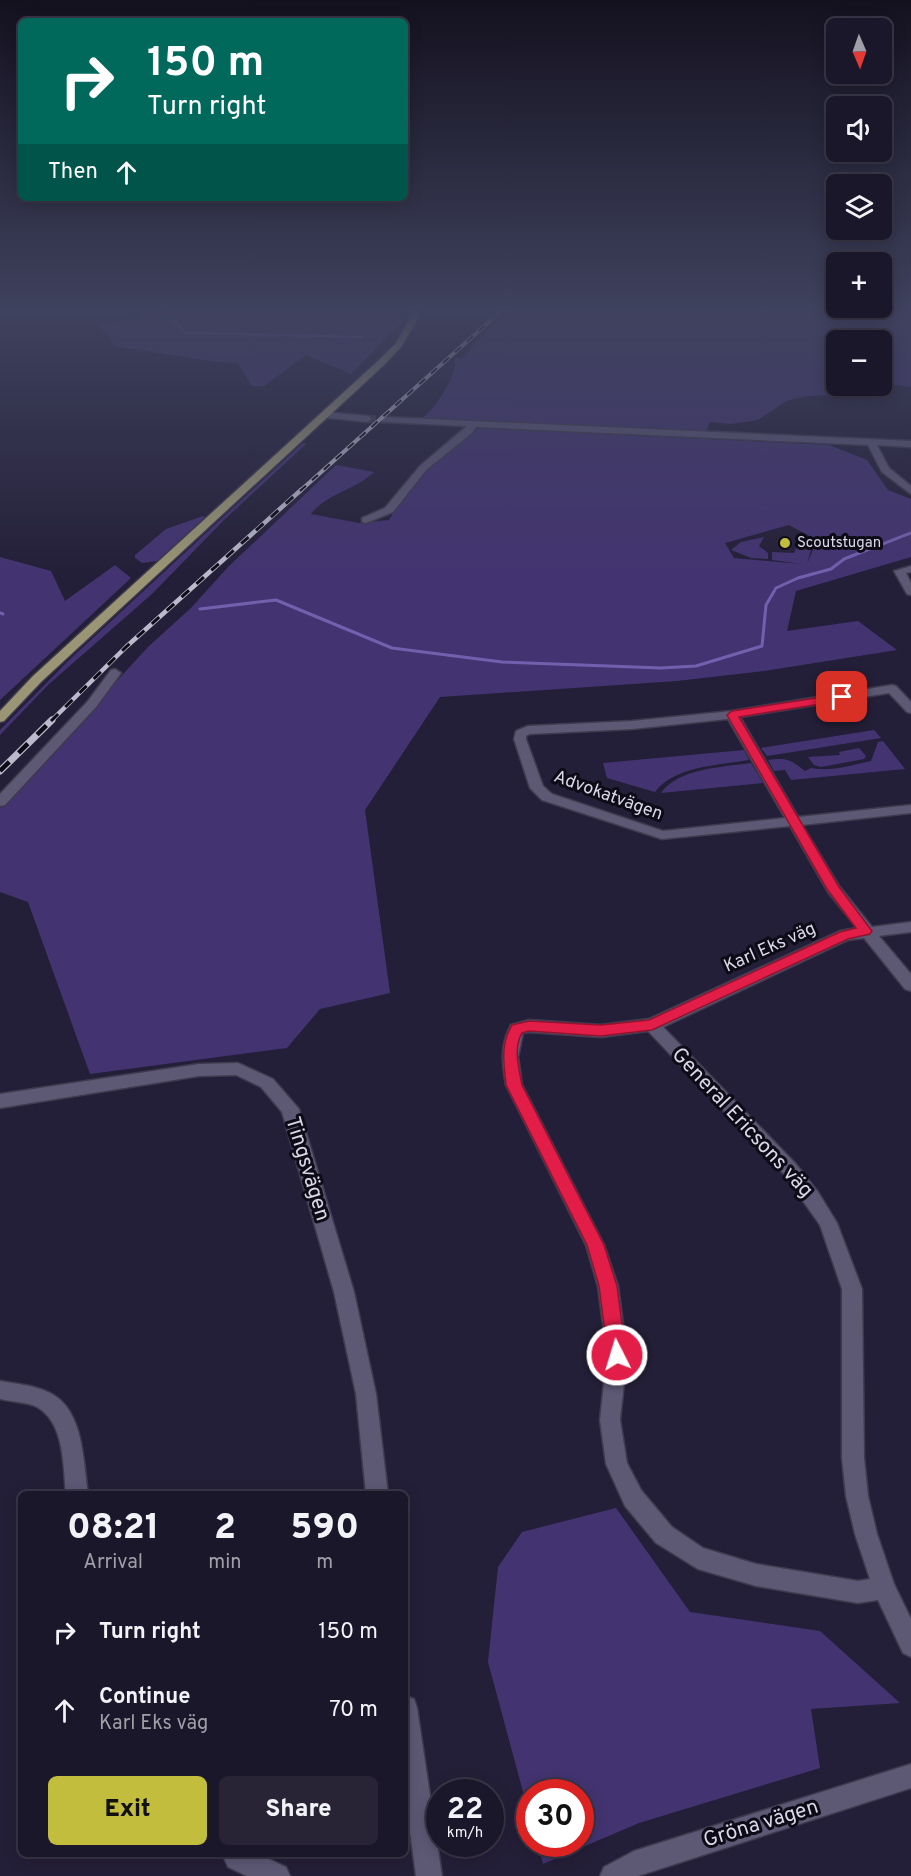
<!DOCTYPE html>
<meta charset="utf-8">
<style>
body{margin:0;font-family:Overpass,sans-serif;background:#282436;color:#f1f3f6;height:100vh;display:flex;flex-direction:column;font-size:22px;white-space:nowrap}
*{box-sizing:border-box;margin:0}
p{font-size:20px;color:#a09fa8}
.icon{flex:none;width:33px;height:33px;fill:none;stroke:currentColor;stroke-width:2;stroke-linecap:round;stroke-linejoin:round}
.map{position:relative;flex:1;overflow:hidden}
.side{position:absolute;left:18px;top:1491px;width:390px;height:366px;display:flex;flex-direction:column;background:#1b172a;border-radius:9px;box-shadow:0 3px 15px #0003,0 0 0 2px #393647}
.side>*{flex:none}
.top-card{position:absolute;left:18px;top:18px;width:390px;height:183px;border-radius:9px;box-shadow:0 3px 15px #0003,0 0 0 2px #393647;background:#00695c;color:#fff;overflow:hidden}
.needle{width:39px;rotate:178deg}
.buttons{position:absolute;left:826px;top:18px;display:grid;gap:12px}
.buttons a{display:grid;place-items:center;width:66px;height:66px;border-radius:9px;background:#1b172a;box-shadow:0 3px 15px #0003,0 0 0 2px #393647;font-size:30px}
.speed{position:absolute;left:426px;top:1779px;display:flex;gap:12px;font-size:30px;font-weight:700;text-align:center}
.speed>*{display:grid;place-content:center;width:78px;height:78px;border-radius:50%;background:#1b172a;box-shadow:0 3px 15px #0003,0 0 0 2px #393647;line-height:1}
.speed small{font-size:15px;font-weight:400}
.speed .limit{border:9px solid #d22;background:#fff;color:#111}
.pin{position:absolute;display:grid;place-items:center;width:51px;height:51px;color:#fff;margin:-26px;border-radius:12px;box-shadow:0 3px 9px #0006}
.me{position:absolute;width:66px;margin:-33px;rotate:355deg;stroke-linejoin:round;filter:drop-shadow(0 0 4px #0008)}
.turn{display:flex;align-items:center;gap:21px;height:126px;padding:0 30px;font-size:27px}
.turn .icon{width:78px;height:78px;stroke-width:2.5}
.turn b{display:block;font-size:42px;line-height:51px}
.then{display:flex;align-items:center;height:57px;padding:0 30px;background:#0003;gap:12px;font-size:22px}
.eta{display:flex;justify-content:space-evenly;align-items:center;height:102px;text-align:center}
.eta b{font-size:36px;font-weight:800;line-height:42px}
.action{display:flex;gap:12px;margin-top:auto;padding:12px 30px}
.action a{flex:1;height:69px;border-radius:9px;background:#c3bd3e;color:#111;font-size:24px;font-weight:800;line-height:69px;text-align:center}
.action a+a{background:#282436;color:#f1f3f6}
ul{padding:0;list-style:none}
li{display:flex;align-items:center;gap:18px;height:78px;padding:0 30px}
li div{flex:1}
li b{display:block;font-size:22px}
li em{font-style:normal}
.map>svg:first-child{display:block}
.green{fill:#433471;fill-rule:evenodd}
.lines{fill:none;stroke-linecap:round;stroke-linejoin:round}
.stream-far1{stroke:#7260af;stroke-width:2}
.stream{stroke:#7260af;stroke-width:3}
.minor-tunnel{stroke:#3f3b52;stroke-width:8;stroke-dasharray:8 4.5;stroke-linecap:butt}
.minor-casing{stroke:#3f3a4e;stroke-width:3}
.major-casing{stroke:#3f3a4e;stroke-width:3}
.minor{fill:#5d5874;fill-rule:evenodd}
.major{fill:#9a9675;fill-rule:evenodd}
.rail-far2-casing{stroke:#bbb9cb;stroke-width:4}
.rail-far1-casing{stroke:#bbb9cb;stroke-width:4.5}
.rail-casing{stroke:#bbb9cb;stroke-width:7}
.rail-far2{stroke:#0d0b16;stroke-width:2;stroke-dasharray:8;stroke-linecap:butt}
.rail-far1{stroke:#0d0b16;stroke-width:3;stroke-dasharray:10;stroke-linecap:butt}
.rail{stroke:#0d0b16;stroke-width:4.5;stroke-dasharray:13;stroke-linecap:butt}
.route{fill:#e11d48;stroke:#92132f;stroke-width:1.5}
.poi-dot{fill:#c3bd3e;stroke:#0d0b16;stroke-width:2}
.labels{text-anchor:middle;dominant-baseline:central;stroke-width:6;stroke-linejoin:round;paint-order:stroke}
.far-poi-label{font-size:15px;fill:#d9d7e8;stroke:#0d0b16;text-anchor:start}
.street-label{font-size:18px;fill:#d9d7e8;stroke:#0d0b16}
.near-street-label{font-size:21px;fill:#d9d7e8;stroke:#0d0b16}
</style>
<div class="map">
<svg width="911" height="1876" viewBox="0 0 911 1876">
<rect width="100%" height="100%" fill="#241f38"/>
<g class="green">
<polygon points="140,311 400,311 403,321 351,374 306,355 264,386 252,386 238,363 217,362 115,346 99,325 142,318"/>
<path d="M508 311H911V387L882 383V340H837V386H867L844 390 834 395 806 396 786 401 758 420 731 424 710 422 706 432 421 419C435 410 458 374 455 358H464L474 344Z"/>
<path d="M476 428 829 445 867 460 888 490 911 499V557L796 591 787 631 858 621 897 650 764 671 677 681 440 697 365 810 390 993 320 1009 287 1048 90 1074 28 902 0 892V808L148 647 191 608 228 567 336 465 374 472C356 490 327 493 311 514L359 523 389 520 410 486ZM789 525 817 540 807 564 811 550 796 548 794 553 772 552V560L802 564 734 558 725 543Z"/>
<polygon points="303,443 306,444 224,520 152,594 49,684 0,735 0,730 67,662"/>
<polygon points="203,516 205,517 157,561 142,563 135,558 135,555 166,529"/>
<polygon points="764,537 759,546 768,553 768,559 751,558 731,550 741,542"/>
<polygon points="0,557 51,571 65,601 115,565 131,578 0,700"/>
<polygon points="874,730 881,738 767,756 761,748"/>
<path d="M883 741 905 769 791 780 785 770 774 771 768 760C788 757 792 761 805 771L811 768C831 772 852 765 871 761L878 742Z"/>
<polygon points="859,748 866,756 864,759 821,767 814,765 808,757 840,755 839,752"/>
<path d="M744 750 749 760C720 765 674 766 655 792L607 778 603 763Z"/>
<path d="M751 763 763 783 661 793C678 768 724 767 751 763Z"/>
<polygon points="616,1508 690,1612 820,1631 900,1703 811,1709 820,1768 639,1823 543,1864 538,1844 580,1844 580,1792 530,1792 529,1814 488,1662 498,1567 522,1532"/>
</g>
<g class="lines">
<polyline class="stream-far1" points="163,311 186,333 362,337"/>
<g class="stream">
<polyline points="200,609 276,600 392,648 502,662 661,668 696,666 762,646 766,605 776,588 798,578 831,569 844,559 911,533"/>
<polyline points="0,613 3,614"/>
</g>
<polyline class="minor-tunnel" points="368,419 385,420"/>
<defs>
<g id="minor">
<polygon points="324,412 368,416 372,419 368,422 321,417 320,415"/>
<polygon points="385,417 911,441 911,447 877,445 889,468 911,486 911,494 882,472 868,445 476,427 472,433 426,470 393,512 366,523 362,522 362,518 385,508 420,466 467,426 382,422 382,418"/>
<polygon points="911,566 911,572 906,573 911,583 911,595 907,594 894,571"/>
<polygon points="115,669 121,673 96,707 5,805 0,806 0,794 88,701 111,670"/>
<path d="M892 685 896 686 911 702V713L907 712 889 693 740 717 798 817 911 805V813L802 825 839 886 872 927 911 922V932L879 936 911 974V991L905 989 864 938 848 940 663 1027 795 1163 818 1192 837 1223 862 1289 864 1458 868 1496 877 1534 894 1584 911 1619V1657L903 1653 878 1600 858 1603 756 1586 698 1569 656 1543 625 1506 606 1464 600 1420 607 1355 598 1286 586 1245 506 1085C502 1063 500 1045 511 1025L529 1020 601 1025 649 1019 840 931 857 928 828 892 790 826 662 839 542 800 530 788 514 739 516 731 528 726 632 721 732 711ZM728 719 785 818 663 831 552 794 543 786 526 739V736L530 734 632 729ZM648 1031 783 1173 820 1225 842 1289V1458L846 1496 855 1534 870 1579 858 1581 756 1564 703 1548 672 1527 641 1490 627 1463 620 1420 627 1355 618 1286 604 1245 522 1085 518 1057 523 1033 529 1032 601 1037Z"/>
<polygon points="238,1063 273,1079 299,1109 354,1292 376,1394 388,1494 366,1494 356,1394 334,1292 282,1112 261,1087 236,1075 199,1076 0,1108 0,1094 199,1064"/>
<path d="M0 1381C17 1384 34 1385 50 1393 84 1410 83 1461 88 1494H66C63 1466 65 1423 37 1407 27 1402 12 1402 0 1399Z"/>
<polygon points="405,1696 414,1699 417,1708 442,1876 416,1876 405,1796"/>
<polygon points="911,1764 911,1788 638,1876 600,1876 604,1867 634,1851"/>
<polygon points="226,1854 258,1854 286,1867 290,1876 247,1876 228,1867 224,1858"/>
</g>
<polygon id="major" points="414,311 422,311 402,346 384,365 41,682 4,721 0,722 0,711 33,676 378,361 396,343"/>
</defs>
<use href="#minor" class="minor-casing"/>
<use href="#major" class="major-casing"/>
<use href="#minor" class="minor"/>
<use href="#major" class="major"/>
<defs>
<polyline id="rail-far2" points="300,491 501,311"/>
<polyline id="rail-far1" points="51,721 126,647 301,490"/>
<polyline id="rail" points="0,771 52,720"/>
</defs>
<use href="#rail-far2" class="rail-far2-casing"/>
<use href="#rail-far1" class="rail-far1-casing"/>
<use href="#rail" class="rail-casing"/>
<use href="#rail-far2" class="rail-far2"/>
<use href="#rail-far1" class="rail-far1"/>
<use href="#rail" class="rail"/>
</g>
<linearGradient id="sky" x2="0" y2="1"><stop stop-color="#14111f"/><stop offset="0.54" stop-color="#3f425e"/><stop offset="1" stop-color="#3f425e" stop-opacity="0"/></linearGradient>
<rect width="911" height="574" fill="url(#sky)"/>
<path class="route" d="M842 694 846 695V700L739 717 839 887 872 931 870 934 848 939 652 1030 601 1036 529 1031 522 1033C513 1048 519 1069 522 1085L604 1245 617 1286 626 1355 624 1361 617 1363 611 1361 608 1355 599 1286 587 1245 506 1085C504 1063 500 1045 512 1025L529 1021 601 1025 649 1020 840 932 856 928 827 889 727 715 732 711Z"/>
<circle class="poi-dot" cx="785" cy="543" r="6"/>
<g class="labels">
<g class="far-poi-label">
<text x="797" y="543">Scoutstugan</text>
</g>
<g class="street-label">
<text transform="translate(608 796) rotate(20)">Advokatvägen</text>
<text transform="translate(770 948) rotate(-24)">Karl Eks väg</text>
</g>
<g class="near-street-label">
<text transform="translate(742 1123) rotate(47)">General Ericsons väg</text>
<text transform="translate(307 1169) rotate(73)">Tingsvägen</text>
<text transform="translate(761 1824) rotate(-17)">Gröna vägen</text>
</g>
</g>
</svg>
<div class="buttons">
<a><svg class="needle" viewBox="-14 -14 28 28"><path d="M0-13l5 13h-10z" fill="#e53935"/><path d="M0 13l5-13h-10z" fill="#a09fa8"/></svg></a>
<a><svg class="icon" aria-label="sound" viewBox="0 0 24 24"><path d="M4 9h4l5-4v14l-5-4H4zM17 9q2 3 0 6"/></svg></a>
<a><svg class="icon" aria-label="layers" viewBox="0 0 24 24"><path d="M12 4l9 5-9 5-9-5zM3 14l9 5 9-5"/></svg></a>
<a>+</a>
<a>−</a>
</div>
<div class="speed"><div>22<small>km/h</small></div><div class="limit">30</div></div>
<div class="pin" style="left:842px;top:697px;background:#d93025"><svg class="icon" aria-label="arrive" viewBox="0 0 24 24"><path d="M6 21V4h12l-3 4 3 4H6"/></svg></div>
<svg class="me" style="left:617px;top:1355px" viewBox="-20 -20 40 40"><circle r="17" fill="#e11d48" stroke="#fff" stroke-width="3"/><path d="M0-11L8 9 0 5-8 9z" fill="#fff"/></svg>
<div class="top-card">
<div class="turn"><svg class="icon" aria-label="right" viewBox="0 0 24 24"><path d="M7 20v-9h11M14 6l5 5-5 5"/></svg><div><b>150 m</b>Turn right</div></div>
<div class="then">Then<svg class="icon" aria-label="ahead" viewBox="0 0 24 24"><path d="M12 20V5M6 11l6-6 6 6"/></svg></div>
</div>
<section class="side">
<div class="eta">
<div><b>08:21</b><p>Arrival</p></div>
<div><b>2</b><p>min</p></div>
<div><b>590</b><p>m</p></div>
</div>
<ul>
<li><svg class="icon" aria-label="right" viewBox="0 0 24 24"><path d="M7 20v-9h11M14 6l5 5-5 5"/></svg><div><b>Turn right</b></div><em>150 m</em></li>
<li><svg class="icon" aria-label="ahead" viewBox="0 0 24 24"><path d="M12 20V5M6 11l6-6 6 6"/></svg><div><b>Continue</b><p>Karl Eks väg</p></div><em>70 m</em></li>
</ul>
<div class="action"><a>Exit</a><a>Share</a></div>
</section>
</div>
